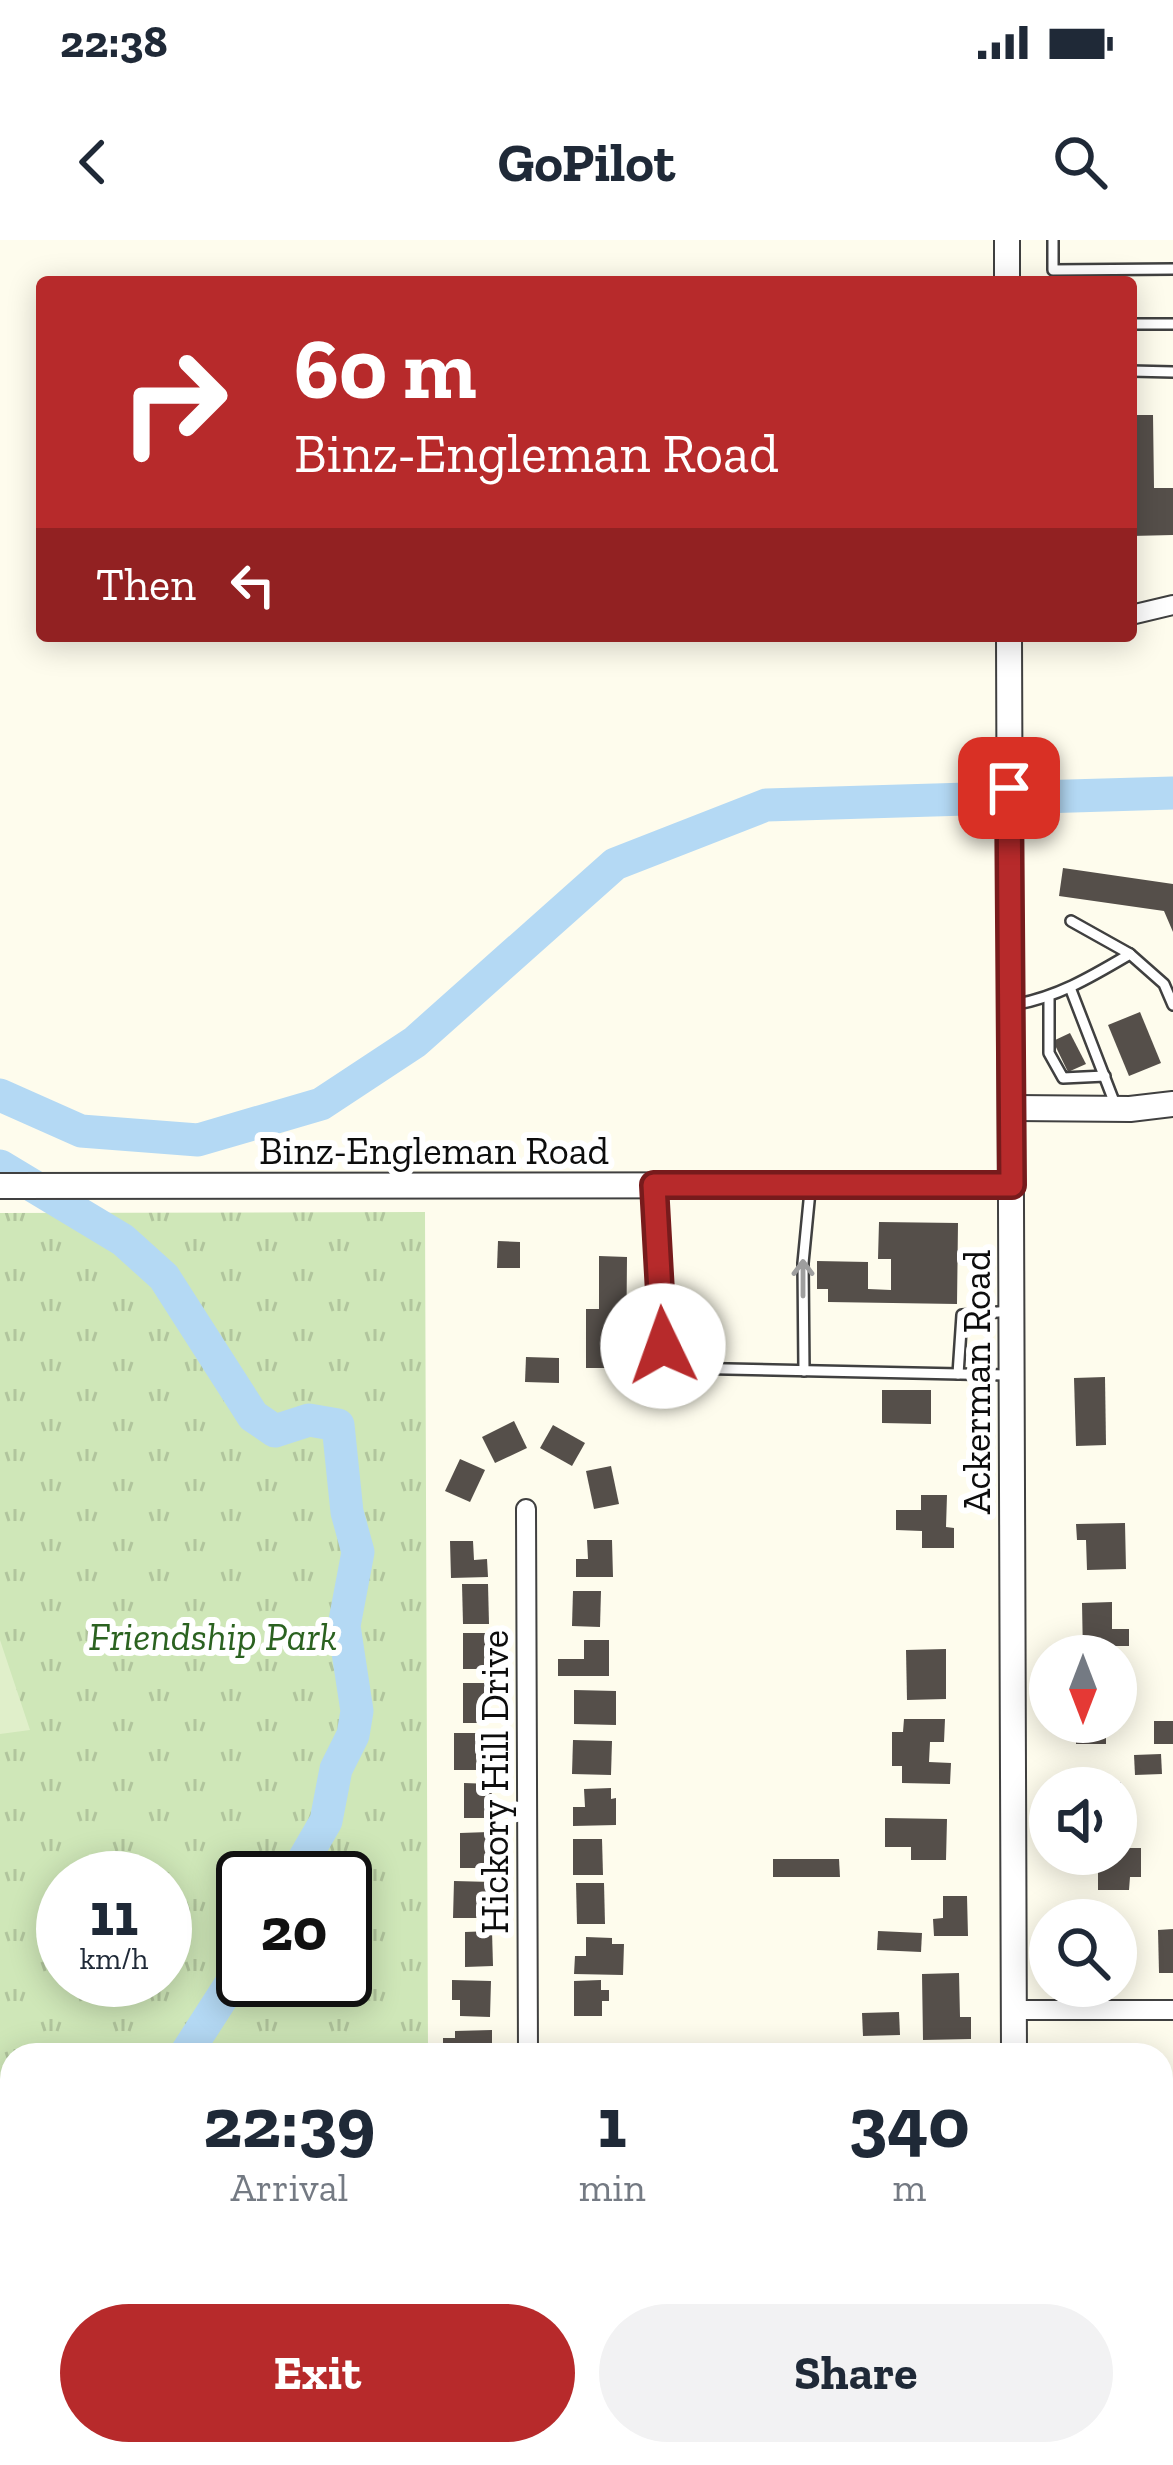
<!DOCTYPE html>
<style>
body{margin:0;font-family:"Zilla Slab",serif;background:#f2f2f3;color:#1f2937;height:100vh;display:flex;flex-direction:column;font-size:45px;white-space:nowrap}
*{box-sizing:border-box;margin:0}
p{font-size:39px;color:#747a83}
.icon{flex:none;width:66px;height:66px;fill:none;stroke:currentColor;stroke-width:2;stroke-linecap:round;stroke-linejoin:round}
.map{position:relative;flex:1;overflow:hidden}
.details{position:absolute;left:0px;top:1803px;width:1173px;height:423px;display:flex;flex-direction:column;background:#fff;border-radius:36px 36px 0 0;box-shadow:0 6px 30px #0003}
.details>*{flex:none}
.banner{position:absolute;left:36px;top:36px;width:1101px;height:366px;border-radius:12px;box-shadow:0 6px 30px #0003;background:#b72a2b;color:#fff;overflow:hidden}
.needle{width:78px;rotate:180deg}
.controls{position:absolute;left:1029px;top:1395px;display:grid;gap:24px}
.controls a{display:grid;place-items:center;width:108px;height:108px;border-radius:50%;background:#fff;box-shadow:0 6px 30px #0003;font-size:60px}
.speed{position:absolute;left:36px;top:1611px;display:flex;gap:24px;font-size:60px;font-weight:700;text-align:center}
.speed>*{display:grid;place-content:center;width:156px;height:156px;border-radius:50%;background:#fff;box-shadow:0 6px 30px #0003;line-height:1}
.speed small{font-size:30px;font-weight:400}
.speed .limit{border:6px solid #111;border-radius:18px;background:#fff;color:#111}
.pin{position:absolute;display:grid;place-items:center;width:102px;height:102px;color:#fff;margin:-51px;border-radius:24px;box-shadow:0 6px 18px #0006}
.me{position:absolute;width:132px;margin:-66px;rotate:357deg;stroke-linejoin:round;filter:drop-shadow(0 0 9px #0008)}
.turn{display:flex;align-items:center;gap:42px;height:252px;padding:0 60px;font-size:54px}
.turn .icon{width:156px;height:156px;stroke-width:2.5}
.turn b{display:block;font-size:84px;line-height:102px}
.then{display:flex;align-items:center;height:114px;padding:0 60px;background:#0003;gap:24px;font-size:45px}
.eta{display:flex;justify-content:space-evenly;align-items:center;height:204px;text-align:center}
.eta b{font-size:72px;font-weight:800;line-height:84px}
.action{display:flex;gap:24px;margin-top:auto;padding:24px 60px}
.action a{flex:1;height:138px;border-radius:72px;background:#b72a2b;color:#fff;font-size:48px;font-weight:800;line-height:138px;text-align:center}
.action a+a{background:#f2f2f3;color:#1f2937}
.status{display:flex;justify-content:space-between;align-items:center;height:84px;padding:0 60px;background:#fff;direction:ltr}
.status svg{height:33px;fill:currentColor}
header{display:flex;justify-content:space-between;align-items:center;height:156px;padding:0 60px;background:#fff;font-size:54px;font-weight:800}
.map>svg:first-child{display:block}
.grass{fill:url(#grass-tufts);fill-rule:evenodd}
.pitch{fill:#e0efca}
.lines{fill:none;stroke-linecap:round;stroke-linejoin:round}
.river{stroke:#b4d9f4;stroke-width:33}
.building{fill:#554f4a}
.service-casing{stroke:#404040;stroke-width:14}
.minor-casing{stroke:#404040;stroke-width:22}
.tertiary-casing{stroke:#404040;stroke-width:28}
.service{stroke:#fff;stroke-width:9}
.minor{stroke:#fff;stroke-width:18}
.tertiary{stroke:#fff;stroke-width:24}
.oneway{stroke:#9e9e9e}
.route-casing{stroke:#771b1c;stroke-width:30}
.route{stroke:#b72a2b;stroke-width:21}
.labels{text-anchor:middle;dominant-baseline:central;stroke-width:12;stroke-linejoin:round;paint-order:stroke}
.street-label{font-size:39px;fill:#0d0d0d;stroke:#fff}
.park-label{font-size:39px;font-style:italic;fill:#2b6220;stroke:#fff}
</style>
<div class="status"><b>22:38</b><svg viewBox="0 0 49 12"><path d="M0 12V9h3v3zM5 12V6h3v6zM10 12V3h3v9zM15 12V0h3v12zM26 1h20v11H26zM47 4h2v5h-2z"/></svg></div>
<header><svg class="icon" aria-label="back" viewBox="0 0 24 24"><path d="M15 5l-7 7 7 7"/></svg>GoPilot<svg class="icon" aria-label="search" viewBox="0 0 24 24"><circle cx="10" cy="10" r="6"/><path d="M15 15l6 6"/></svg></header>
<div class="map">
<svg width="1173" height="2225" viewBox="0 0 1173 2225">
<defs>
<pattern id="grass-tufts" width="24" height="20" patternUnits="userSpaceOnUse" patternTransform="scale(3)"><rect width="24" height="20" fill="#cfe7b8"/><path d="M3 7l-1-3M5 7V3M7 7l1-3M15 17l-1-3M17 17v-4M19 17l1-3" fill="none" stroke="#b1c59d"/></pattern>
</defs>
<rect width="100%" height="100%" fill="#fefced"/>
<path class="grass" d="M425 972 428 1815H12V2214H430V2225H0V973ZM63 1638H165V1740H63ZM243 1638H345V1740H243Z"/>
<g class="pitch">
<polygon points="0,1400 30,1490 0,1494"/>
<polygon points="0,1980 12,1982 12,2173 2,2225"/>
</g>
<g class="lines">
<g class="river">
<polyline points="0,855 81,891 198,900 321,864 415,802 615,624 766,565 1173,553"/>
<polyline points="0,926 123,1000 164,1037 253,1176 275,1191 309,1180 338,1185 347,1272 358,1312 344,1386 357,1471 353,1495 336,1529 326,1581 293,1638"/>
<polyline points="185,1815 243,1725"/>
<polyline points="203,2225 204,2214"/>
</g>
</g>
<g class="building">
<polygon points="1131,175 1153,175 1154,248 1173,248 1173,295 1131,296"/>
<polygon points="1063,628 1173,644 1173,692 1164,671 1059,656"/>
<polygon points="1140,772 1161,823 1129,836 1108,785"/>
<polygon points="1070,793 1086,824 1068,832 1053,801"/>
<polygon points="879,982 958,983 957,1064 828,1062 828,1049 817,1049 817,1021 868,1022 868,1049 891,1050 891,1019 878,1019"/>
<polygon points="498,1001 520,1002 520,1028 497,1028"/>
<polygon points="599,1016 627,1017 626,1128 586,1128 586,1069 599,1069"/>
<polygon points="526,1117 559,1118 559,1143 525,1142"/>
<polygon points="1105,1137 1106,1205 1076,1206 1074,1138"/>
<polygon points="882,1150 931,1150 931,1184 882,1183"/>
<polygon points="514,1181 527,1208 495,1223 482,1197"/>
<polygon points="553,1185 585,1203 572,1226 540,1208"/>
<polygon points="460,1219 485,1230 470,1262 445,1251"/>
<polygon points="611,1226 619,1264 594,1269 586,1231"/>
<polygon points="921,1255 947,1255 946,1287 954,1288 954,1308 922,1308 922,1291 896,1290 896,1270 921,1270"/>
<polygon points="1125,1283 1126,1329 1087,1330 1086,1300 1077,1300 1076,1284"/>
<polygon points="587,1300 612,1300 613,1337 576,1337 576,1319 588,1319"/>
<polygon points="450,1301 473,1301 474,1320 487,1319 488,1337 451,1338"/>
<polygon points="462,1344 488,1344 489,1384 463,1384"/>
<polygon points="573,1351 601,1351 600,1387 572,1386"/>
<polygon points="1112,1362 1112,1389 1129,1389 1129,1406 1112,1406 1112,1416 1083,1416 1082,1363"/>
<polygon points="463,1393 506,1393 506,1405 492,1405 492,1429 463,1429"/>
<polygon points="584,1400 609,1400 609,1436 558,1436 558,1419 584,1419"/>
<polygon points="946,1409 946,1459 907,1460 906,1410"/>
<rect x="463" y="1443" width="26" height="40"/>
<polygon points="574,1450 616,1451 616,1485 574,1484"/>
<polygon points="904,1479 945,1479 944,1502 930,1502 929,1522 951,1523 950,1544 902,1543 902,1526 892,1526 892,1492 903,1492"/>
<rect x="1154" y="1481" width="19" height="23"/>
<rect x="1076" y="1482" width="30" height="22"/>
<polygon points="454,1493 490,1493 491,1511 479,1511 480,1530 454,1530"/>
<polygon points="573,1500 612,1501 611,1535 572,1534"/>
<polygon points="1161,1514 1162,1534 1135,1535 1134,1515"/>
<polygon points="1077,1542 1121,1542 1122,1571 1116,1571 1116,1548 1077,1548"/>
<polygon points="464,1543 492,1544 491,1578 464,1578"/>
<polygon points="611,1548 611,1559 616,1558 616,1585 573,1586 573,1567 585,1567 584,1549"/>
<polygon points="885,1578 947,1579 946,1620 911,1620 911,1607 885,1607"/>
<polygon points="489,1592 490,1628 460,1628 460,1593"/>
<polygon points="1116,1597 1129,1597 1129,1608 1141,1608 1141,1637 1130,1637 1129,1650 1098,1650 1098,1614 1116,1614"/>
<polygon points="573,1599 602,1599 603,1635 573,1635"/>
<polygon points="773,1619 839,1619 840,1637 773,1637"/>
<polygon points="454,1641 492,1642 491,1660 480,1659 480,1678 453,1678"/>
<polygon points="576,1643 604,1643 605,1684 577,1684"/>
<polygon points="943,1656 967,1656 968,1696 934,1696 933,1679 943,1678"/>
<polygon points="1173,1689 1173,1733 1159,1733 1158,1690"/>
<polygon points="492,1691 493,1726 465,1727 465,1692"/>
<polygon points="878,1691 922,1693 921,1712 877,1710"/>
<polygon points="586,1697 612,1698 612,1704 624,1704 623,1735 574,1734 575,1716 586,1716"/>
<polygon points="1116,1704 1130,1704 1130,1733 1116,1734"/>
<polygon points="959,1733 960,1777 971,1777 971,1799 923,1800 922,1734"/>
<polygon points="452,1740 491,1741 490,1777 460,1776 460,1760 452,1760"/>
<polygon points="601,1740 601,1750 609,1750 609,1761 602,1761 602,1776 574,1776 574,1741"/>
<polygon points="899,1772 900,1795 863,1796 862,1773"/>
<polygon points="492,1790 492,1808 481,1809 481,1815 443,1815 443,1798 455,1798 455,1791"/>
<rect x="464" y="2214" width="28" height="11"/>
<rect x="574" y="2214" width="38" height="11"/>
<polygon points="900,2214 956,2214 957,2225 901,2225"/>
</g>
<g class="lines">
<defs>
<g id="service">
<polyline points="1053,0 1053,30 1173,29"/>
<polyline points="1131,84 1173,84"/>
<polyline points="1131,131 1173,132"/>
<polyline points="1071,681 1130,714"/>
<polyline points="1071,750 1115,864"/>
<polyline points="1049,759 1049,813 1063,838 1105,836"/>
<path d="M1013 765C1058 757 1091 737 1130 714L1164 744 1173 765"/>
<polyline points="654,951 663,1106 672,1124 680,1128 1006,1135"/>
<polyline points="804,1131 803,1023 810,951"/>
<polyline points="958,1134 962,1075 1010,1071"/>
</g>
<g id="minor">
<polyline points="1131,375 1173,365"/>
<polyline points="526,1269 528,1815"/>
<polyline points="1014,1770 1173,1770"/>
<polyline points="529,2214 529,2225"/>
</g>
<g id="tertiary">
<polyline points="1007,0 1007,42"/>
<polyline points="1009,396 1014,1815"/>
<polyline points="1012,868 1130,869 1173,864"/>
<polyline points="0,946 1012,945"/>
<polyline points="1015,2214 1015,2225"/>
</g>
</defs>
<use href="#service" class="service-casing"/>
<use href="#minor" class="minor-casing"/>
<use href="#tertiary" class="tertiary-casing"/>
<use href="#service" class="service"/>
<use href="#minor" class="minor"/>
<use href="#tertiary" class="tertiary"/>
</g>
<defs><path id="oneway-shaft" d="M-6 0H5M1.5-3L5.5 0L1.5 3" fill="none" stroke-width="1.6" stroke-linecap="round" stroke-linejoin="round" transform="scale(3)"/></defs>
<use class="oneway" href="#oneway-shaft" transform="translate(803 1038) rotate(-90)"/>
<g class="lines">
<defs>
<polyline id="route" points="663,1106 654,945 1012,945 1009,548"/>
</defs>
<use href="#route" class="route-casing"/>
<use href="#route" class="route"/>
</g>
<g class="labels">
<g class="street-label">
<text x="434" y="910">Binz-Engleman Road</text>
<text transform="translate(976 1142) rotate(-90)">Ackerman Road</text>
<text transform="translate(494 1542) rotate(-90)">Hickory Hill Drive</text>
</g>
<g class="park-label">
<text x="213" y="1396">Friendship Park</text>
</g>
</g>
</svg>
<div class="controls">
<a><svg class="needle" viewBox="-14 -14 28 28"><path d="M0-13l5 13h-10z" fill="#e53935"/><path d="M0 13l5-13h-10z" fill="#747a83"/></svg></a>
<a><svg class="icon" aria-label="sound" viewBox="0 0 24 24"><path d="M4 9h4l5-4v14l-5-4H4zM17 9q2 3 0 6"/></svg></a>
<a><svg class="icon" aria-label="search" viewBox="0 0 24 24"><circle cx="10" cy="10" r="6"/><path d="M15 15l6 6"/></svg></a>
</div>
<div class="speed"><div>11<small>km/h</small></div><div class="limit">20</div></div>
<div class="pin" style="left:1009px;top:548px;background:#d93025"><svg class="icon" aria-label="arrive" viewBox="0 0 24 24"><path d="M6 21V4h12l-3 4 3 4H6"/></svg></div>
<svg class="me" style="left:663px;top:1106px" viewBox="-20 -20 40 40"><circle r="19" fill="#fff"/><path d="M0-13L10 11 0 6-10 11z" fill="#b72a2b"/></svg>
<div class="banner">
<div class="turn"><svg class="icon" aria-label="right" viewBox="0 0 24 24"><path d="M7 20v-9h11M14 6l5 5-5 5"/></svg><div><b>60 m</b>Binz-Engleman Road</div></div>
<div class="then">Then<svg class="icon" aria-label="left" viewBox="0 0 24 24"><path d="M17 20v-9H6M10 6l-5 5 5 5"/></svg></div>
</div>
<section class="details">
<div class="eta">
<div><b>22:39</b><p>Arrival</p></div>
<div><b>1</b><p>min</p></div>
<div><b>340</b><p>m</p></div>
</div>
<div class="action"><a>Exit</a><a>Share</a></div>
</section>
</div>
